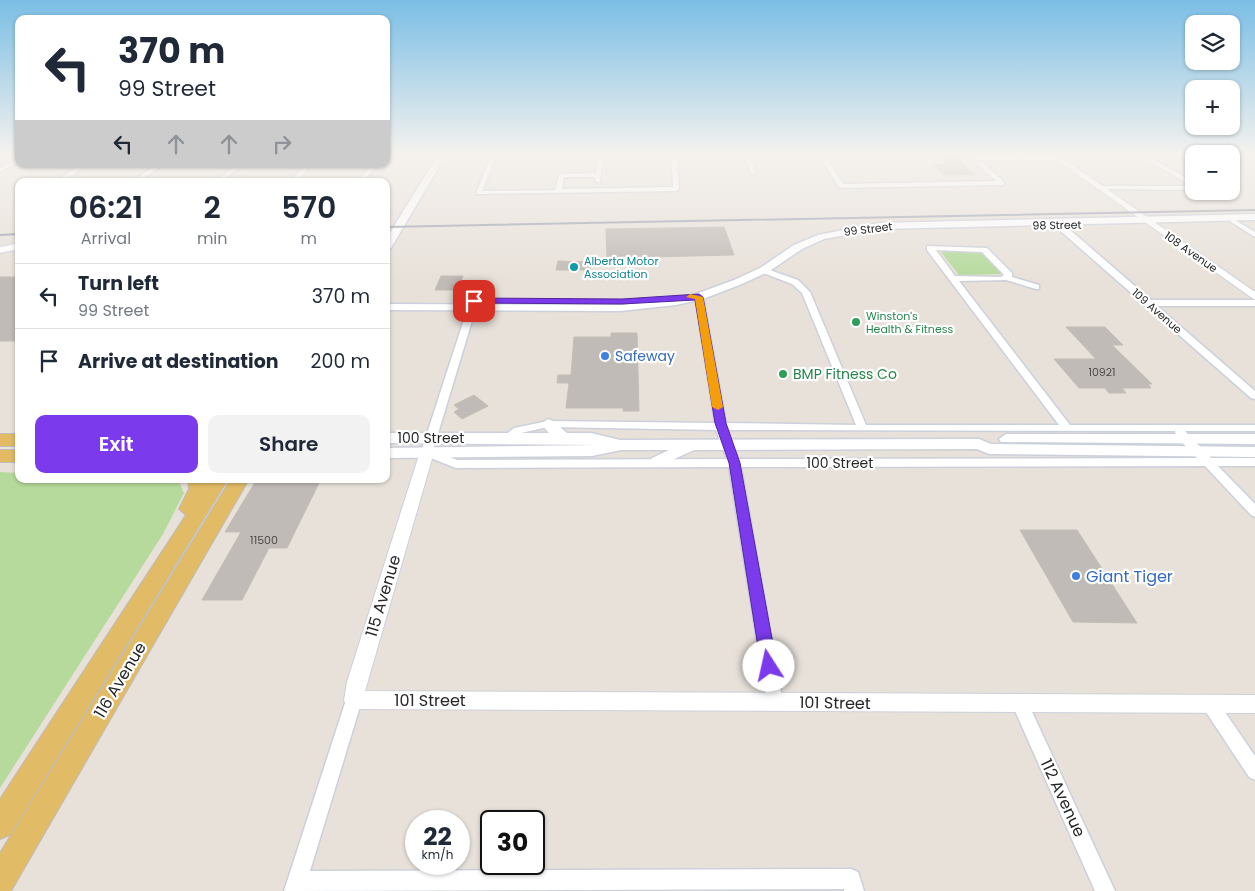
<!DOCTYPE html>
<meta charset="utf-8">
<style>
body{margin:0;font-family:Poppins,sans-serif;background:#f2f2f3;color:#1f2937;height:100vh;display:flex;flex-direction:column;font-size:19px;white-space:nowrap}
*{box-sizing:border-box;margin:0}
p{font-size:16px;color:#747a83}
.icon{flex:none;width:28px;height:28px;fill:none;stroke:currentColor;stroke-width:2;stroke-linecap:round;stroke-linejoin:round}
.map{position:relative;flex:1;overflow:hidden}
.drawer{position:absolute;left:15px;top:178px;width:375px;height:305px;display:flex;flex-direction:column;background:#fff;border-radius:10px;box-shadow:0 1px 4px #0004}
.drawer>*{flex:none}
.guide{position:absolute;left:15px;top:15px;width:375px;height:152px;border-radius:10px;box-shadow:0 1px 4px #0004;background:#fff;color:#1f2937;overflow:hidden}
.tools{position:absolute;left:1185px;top:15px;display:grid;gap:10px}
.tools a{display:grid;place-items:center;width:55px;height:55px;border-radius:10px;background:#fff;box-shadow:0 1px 4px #0004;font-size:25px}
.speed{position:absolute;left:405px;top:810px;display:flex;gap:10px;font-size:25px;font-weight:700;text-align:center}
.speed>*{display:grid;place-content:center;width:65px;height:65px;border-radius:50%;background:#fff;box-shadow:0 1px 4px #0004;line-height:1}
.speed small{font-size:12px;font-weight:400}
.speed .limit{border:2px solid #111;border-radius:8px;background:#fff;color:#111}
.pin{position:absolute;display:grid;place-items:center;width:42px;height:42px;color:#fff;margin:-21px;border-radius:10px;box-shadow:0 2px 8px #0006}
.me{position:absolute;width:55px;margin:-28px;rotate:350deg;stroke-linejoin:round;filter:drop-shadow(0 0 4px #0008)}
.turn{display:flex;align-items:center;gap:18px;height:105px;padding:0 20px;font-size:22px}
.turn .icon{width:65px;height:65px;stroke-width:2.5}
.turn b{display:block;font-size:35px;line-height:42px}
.lanes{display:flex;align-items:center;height:48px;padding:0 20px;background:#0003;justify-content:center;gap:25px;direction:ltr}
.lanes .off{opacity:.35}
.eta{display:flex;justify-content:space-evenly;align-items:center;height:85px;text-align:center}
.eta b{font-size:30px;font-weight:600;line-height:35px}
.primary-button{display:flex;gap:10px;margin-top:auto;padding:10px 20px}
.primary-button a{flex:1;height:58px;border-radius:10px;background:#7c3aed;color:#fff;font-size:20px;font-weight:600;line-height:58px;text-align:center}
.primary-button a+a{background:#f2f2f3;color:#1f2937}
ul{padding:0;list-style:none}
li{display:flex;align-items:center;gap:15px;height:65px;padding:0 20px;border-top:1px solid #e0e1e3}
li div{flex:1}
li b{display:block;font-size:19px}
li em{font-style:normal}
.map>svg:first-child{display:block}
.green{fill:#b5da9b}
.building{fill:#c1bbb7;stroke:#c3bdb4}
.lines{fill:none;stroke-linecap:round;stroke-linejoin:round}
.minor-casing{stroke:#ccd0db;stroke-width:3}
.tertiary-casing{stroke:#ccd0db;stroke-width:2}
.secondary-casing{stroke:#ccd0db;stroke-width:3}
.primary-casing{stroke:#bebebe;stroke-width:2}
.minor{fill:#fff;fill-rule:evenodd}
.tertiary{fill:#fff;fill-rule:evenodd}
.secondary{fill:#fff;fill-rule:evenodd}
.primary{fill:#e1bb66;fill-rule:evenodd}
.rail{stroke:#9da1b0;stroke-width:2}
.route{fill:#7c3aed;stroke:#51269a}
.slow{fill:#f59e0b}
.culture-dot{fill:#0f9aa8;stroke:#fff;stroke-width:2}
.leisure-dot{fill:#2e9e5b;stroke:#fff;stroke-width:2}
.shop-dot{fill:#3f7fe0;stroke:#fff;stroke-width:2}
.labels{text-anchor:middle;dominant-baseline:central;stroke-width:4.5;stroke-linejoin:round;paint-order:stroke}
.far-street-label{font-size:11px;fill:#272727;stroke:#fff}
.far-culture-label{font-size:11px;fill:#0d838f;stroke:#fff;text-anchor:start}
.far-leisure-label{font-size:11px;fill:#27864d;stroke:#fff;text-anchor:start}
.number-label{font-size:11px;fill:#4e4c4b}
.shop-label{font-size:14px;fill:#366cbe;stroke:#fff;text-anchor:start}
.leisure-label{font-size:14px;fill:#27864d;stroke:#fff;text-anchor:start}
.street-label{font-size:14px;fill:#272727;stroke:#fff}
.near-shop-label{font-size:16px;fill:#366cbe;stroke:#fff;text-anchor:start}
.near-street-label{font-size:16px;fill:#272727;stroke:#fff}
</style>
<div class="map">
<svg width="1255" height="891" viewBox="0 0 1255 891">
<rect width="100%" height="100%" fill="#e8e1da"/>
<g class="green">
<polygon points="941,252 982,252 1002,274 959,275"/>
<polygon points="0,472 19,473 19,479 178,479 184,493 163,534 0,788"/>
</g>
<g class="building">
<polygon points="937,155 954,155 975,175 944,175 933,164 947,164"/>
<polygon points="724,227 734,255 607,258 606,229"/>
<polygon points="558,261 591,262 590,270 556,270"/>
<polygon points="441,276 463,276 457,290 435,290"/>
<rect x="0" y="277" width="19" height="64"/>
<polygon points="1066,327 1105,327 1123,345 1112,345 1152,384 1148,384 1151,388 1122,388 1126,393 1109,393 1105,388 1079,388 1054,359 1096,359"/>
<polygon points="611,333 637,333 639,411 623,411 623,408 566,408 569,383 557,383 558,375 571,375 574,337 611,337"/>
<polygon points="474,395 488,406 462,419 454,412 459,409 454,405"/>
<polygon points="257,479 321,479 287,548 269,548 242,600 202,600 241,532 225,532"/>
<polygon points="1020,530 1077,530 1137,623 1073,622"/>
</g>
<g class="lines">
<defs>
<g id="minor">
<polygon points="491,155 497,155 482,191 555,190 559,174 596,173 598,155 604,155 600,182 596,182 595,177 564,177 562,189 673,187 671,155 677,155 679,189 676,191 476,194"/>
<polygon points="744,155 750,155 756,174 751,173"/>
<polygon points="819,155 825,155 843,184 996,181 972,159 970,155 1057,156 1060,158 1057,160 980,160 1004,182 1004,184 1002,185 841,188 838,186"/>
<polygon points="1139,155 1146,155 1194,182 1194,190 1097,189 1096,188 1099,186 1191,186"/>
<polygon points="19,158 19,162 0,172 0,168"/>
<polygon points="82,164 89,164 63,181 56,181"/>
<polygon points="157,164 164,164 140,181 133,181"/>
<polygon points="238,164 244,164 222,181 218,181 218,179"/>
<polygon points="307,164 313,164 296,181 290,181"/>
<polygon points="372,164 378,164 364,181 358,181"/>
<polygon points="1231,220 1235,220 1255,232 1255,237 1231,222"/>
<polygon points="1056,223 1062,223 1151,300 1255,300 1255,306 1157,306 1255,391 1255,399 1251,398 1056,227"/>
<path d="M927 246 987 248 1012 273V277L1039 285V289H1036L1006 280 959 281 1070 425H1255V431H1185L1211 458H1255V466H1218L1255 504V517L1251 515 1205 466 741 467 783 703 781 708 775 711 769 708 767 703 729 467 456 468 423 455 421 452 470 301 474 298 478 301 433 450 457 460 727 459 716 430 548 427 521 433 506 443 500 439 514 428 548 421 715 423 695 297 699 294 703 297 726 423 856 425 802 293 792 284 761 272 760 270 764 268 798 280 810 292 866 425H1059L927 250ZM936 250 982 252 1004 275 1001 277 955 276ZM727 430 1175 431 1176 436 1197 458 738 459Z"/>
<polygon points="354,692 360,695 362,700 310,871 851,869 858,872 864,891 844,891 844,889 284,891 346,700 348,695"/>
<polygon points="1020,696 1026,699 1115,891 1095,891 1012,704 1014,699"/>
<polygon points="1210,696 1216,699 1255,756 1255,780 1249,777 1204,709 1202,704 1204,699"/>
</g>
<g id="tertiary">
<polygon points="1050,155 1058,155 1255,292 1255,300"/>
<polygon points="19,243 19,249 0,253 0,247"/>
<polygon points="427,447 434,452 365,691 1255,695 1255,713 354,709 347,707 344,700 347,682 420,452"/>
</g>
<g id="secondary">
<polygon points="438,155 446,155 391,248 386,251 386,239"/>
<polygon points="1255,214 1255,220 879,229 824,239 802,249 768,272 742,284 703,299 676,305 620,311 386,310 386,304 620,305 676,299 696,294 734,280 760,268 794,245 818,235 879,223"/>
<polygon points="548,419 553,421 567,433 591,433 620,440 979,439 991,444 1255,447 1255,457 989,454 977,449 694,450 657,467 652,466 649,462 652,458 669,450 621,450 592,456 386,458 386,448 599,445 386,443 386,433 549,433 541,424"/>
<polygon points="1006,434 1255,434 1255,444 1001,442 999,439"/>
</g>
<g id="primary">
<rect x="0" y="434" width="19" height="12"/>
<rect x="0" y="450" width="19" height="12"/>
<polygon points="188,479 206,479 207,483 210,479 228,479 10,835 0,839 0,799 186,515 179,509 189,489"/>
<polygon points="231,479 249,479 11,891 0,891 0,853"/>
</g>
</defs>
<use href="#minor" class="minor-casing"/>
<use href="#tertiary" class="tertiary-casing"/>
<use href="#secondary" class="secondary-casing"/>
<use href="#primary" class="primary-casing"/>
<use href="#minor" class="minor"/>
<use href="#tertiary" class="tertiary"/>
<use href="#secondary" class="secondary"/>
<use href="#primary" class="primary"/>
<g class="rail">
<polyline points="386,227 1255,210"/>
<polyline points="0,235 19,234"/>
</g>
</g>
<linearGradient id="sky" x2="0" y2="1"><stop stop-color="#7abee5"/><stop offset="0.55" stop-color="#f5f2ee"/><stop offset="1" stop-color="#f5f2ee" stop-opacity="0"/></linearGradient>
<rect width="1255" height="280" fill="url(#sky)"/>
<polygon class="route" points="699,294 703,297 726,423 740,463 777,666 775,671 769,673 763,671 761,666 729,463 715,423 695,300 622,304 474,303 470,301 474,298 622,299"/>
<polygon class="slow" points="690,294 703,297 723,407 718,410 712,407 695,299 686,297"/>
<circle class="culture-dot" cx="574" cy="267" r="5"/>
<g class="leisure-dot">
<circle cx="856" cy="322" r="5"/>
<circle cx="783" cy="374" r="5"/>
</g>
<g class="shop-dot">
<circle cx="605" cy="356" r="5"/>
<circle cx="1076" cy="576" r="5"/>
</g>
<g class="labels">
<g class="far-street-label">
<text transform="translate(1057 225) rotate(-1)">98 Street</text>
<text transform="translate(868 229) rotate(-7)">99 Street</text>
<text transform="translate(1191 252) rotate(35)">108 Avenue</text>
<text transform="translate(1157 311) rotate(41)">109 Avenue</text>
</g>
<g class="far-culture-label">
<text x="584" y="261">Alberta Motor<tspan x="584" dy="13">Association</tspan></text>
</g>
<g class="far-leisure-label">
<text x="866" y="316">Winston's<tspan x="866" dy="13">Health &amp; Fitness</tspan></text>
</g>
<g class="number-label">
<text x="1102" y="372">10921</text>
<text x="264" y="540">11500</text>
</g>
<g class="shop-label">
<text x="615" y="356">Safeway</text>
</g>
<g class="leisure-label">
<text x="793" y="374">BMP Fitness Co</text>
</g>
<g class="street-label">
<text x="431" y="438">100 Street</text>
<text x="840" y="463">100 Street</text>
</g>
<g class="near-shop-label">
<text x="1086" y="576">Giant Tiger</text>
</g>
<g class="near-street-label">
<text transform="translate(383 596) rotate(-73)">115 Avenue</text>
<text transform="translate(120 680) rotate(-59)">116 Avenue</text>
<text x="430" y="700">101 Street</text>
<text transform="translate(835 703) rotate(1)">101 Street</text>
<text transform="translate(1063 798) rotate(65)">112 Avenue</text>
</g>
</g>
</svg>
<div class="tools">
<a><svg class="icon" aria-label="layers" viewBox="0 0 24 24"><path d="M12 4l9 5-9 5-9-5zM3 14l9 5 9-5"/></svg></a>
<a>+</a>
<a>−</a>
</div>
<div class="speed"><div>22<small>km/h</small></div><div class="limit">30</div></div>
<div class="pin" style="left:474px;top:301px;background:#d93025"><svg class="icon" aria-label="arrive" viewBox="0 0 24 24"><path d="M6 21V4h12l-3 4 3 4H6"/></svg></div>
<svg class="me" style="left:769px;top:666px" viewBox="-20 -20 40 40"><circle r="19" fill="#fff"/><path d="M0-13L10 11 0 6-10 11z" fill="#7c3aed"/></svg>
<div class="guide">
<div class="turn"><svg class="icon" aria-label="left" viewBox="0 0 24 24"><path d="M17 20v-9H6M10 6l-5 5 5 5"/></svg><div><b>370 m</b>99 Street</div></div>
<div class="lanes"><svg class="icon" aria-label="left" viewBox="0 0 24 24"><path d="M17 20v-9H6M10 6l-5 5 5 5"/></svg><svg class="icon off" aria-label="ahead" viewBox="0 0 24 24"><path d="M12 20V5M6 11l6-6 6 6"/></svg><svg class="icon off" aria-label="ahead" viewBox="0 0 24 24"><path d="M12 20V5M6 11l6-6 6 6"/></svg><svg class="icon off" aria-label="right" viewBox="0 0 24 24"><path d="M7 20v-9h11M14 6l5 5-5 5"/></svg></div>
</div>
<section class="drawer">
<div class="eta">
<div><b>06:21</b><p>Arrival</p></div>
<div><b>2</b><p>min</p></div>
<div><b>570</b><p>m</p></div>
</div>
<ul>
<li><svg class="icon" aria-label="left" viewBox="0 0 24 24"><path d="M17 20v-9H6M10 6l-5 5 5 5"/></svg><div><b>Turn left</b><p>99 Street</p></div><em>370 m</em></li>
<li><svg class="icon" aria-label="arrive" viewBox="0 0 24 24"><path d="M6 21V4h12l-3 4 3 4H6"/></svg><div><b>Arrive at destination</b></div><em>200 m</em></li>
</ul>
<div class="primary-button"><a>Exit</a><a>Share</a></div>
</section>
</div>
